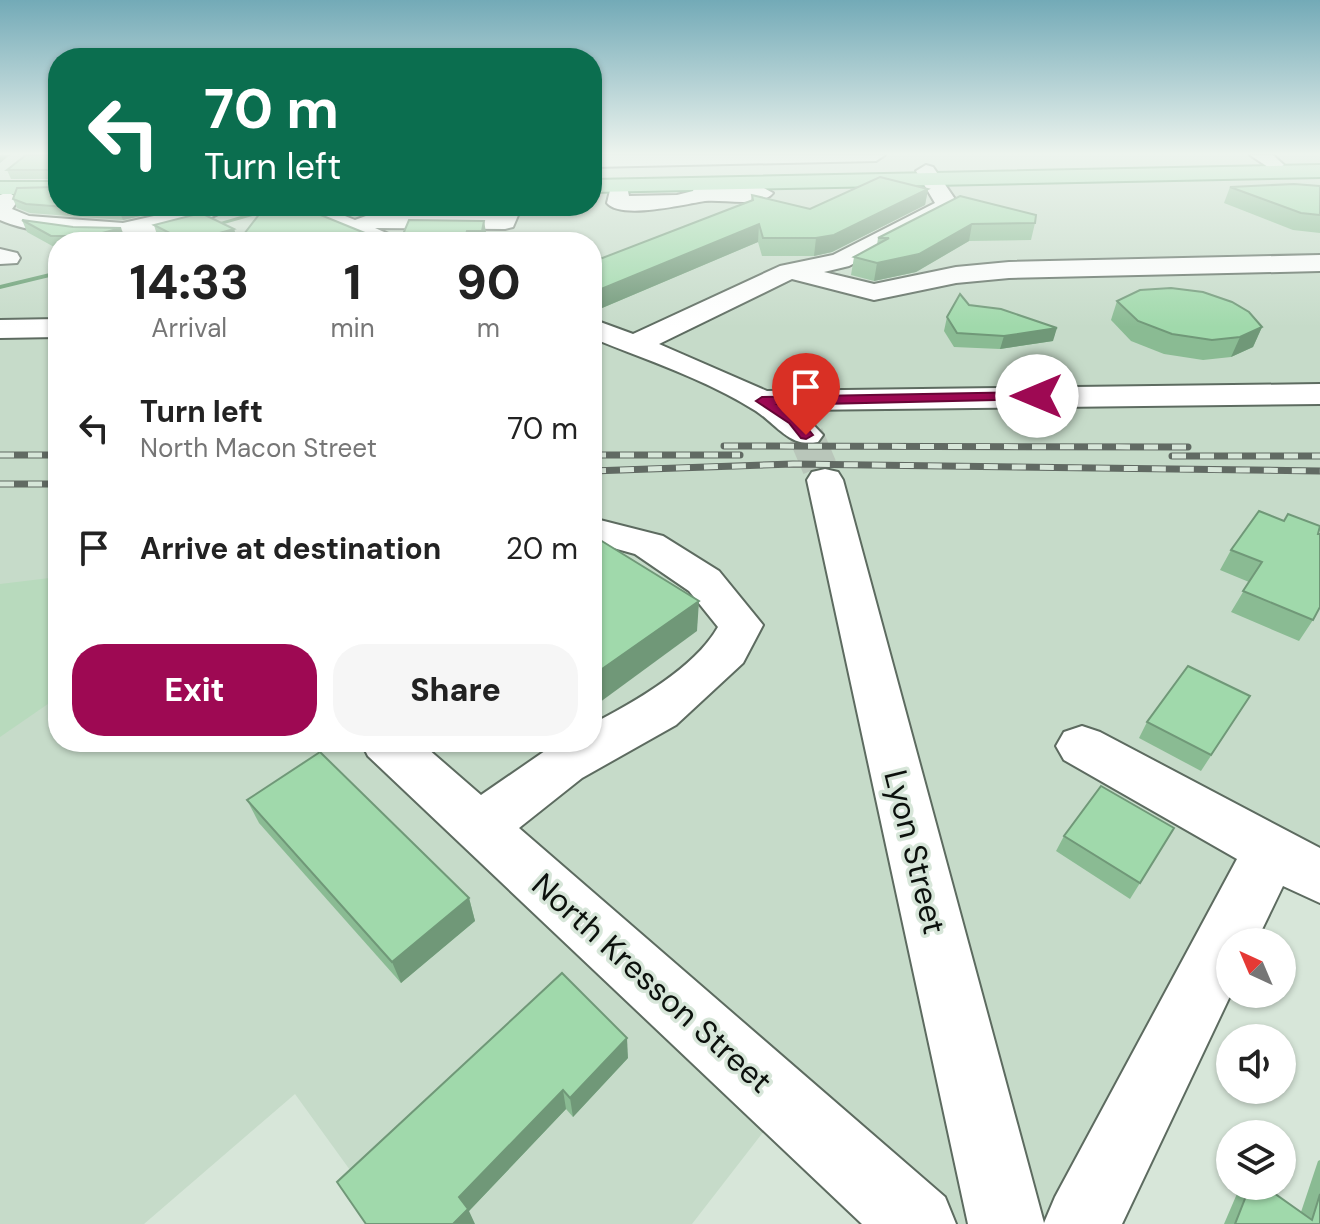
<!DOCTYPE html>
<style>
body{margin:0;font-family:"DM Sans",sans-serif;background:#f6f6f6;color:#222;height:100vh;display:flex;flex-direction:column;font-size:30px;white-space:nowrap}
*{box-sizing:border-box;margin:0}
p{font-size:26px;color:#767676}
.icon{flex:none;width:44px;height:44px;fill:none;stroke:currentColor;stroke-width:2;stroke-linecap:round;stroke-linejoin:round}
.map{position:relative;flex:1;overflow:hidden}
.drawer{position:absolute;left:48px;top:232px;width:554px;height:520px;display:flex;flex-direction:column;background:#fff;border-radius:32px;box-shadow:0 2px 6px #0004}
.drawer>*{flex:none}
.hud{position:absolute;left:48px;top:48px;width:554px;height:168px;border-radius:32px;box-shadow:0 2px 6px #0004;background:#0b6e4f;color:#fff;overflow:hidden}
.needle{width:52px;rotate:316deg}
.controls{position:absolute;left:1216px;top:928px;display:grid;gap:16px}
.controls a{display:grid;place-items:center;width:80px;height:80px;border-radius:50%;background:#fff;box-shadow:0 2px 6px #0004;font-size:40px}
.pin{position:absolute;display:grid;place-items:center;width:68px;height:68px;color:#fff;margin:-82px -34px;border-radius:50% 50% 50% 0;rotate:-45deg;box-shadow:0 0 8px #0007}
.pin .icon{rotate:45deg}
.me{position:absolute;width:88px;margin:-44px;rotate:270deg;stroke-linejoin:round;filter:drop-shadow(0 0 6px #0008)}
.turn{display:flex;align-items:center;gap:28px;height:168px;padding:0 24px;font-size:36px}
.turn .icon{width:104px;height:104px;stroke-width:2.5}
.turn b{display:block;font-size:56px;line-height:68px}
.eta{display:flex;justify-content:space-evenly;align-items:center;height:136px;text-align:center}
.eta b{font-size:48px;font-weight:800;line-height:56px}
.button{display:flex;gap:16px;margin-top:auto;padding:16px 24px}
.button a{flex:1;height:92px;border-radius:32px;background:#9e0953;color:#fff;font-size:32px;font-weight:800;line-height:92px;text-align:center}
.button a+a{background:#f6f6f6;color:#222}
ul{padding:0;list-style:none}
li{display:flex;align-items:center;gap:24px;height:120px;padding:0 24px}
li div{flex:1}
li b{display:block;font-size:30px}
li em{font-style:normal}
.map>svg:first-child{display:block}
.built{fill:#c6dbc9;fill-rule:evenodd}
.green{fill:#b8dabd}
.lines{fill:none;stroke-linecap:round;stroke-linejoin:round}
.stream{fill:#639a6e;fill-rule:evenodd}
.minor-tunnel{stroke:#b9c6ba;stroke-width:35;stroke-dasharray:35 17;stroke-linecap:butt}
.minor-casing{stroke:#5d6b60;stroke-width:4}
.major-casing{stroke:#4a8c5a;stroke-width:4}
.minor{fill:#fff;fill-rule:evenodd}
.major{fill:#a7e2b5;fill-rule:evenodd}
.rail-casing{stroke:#616a63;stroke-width:7}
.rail{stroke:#d7e6d9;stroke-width:5;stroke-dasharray:14;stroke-linecap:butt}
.wall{fill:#8abb93}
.shaded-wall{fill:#709878}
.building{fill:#a0d9ab;stroke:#709878;stroke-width:2}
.route{fill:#9e0953;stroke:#670636;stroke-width:2}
.labels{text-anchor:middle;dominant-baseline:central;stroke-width:7;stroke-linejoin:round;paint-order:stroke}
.near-street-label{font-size:32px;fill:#0c110d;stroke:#d7e6d9}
</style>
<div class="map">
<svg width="1320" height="1224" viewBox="0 0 1320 1224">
<rect width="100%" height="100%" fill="#d7e6d9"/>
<path class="built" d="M1320 177V880L1273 854 1097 1224H926L788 1100 692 1224H389L295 1094 144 1224H0V204L592 206V194ZM58 242H592V742H58Z"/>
<polygon class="green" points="58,577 58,697 0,737 0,584"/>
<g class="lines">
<g class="stream">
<polygon points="261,210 263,213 210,228 207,226"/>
<polygon points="176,233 179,235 178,236 157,242 148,242"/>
<polygon points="58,271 58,275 0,289 0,285"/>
</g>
<polyline class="minor-tunnel" points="806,435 825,480"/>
<defs>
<g id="minor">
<polygon points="592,155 885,155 876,161 592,167"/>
<polygon points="1250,155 1273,155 1284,165 1274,171"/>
<path d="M926 165 933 167 959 205 956 210 849 266 824 272 874 284 956 267 1009 262 1320 255V271L1009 278 956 283 874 300 792 279 659 344 767 391 1320 384V404L799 410 823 435 818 442C791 449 777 425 756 411 705 379 647 360 592 338V319L633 334 780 266 833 255 935 203 916 171Z"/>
<path d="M704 178 711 180 715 188 762 187 773 193C761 208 723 199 705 201 685 204 621 220 607 203L612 182H626L629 196 677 195 693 191 697 180Z"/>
<path d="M8 192 19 199 12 209 29 216 123 223 198 206H230C218 221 144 236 123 237 92 239 28 233 0 220V195Z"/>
<polygon points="290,206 320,206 355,220 374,213 496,215 500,206 522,206 513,227 505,229 375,228 391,235 394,242 367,242 293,211"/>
<polygon points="0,249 17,253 20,258 17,263 0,264"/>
<polygon points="58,319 58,337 0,338 0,320"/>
<polygon points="825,469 838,472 843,480 1044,1223 1055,1197 1237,859 1064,760 1056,746 1064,732 1082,726 1100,732 1320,848 1320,903 1283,886 1256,942 1230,942 1231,994 1122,1224 968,1224 807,480 812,472"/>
<path d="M592 518 663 536 719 571 763 625 743 663 676 725 582 778 519 828 945 1197 956 1224H862L368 756 361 742H420L481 795 558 742H592V724C633 703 695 668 718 627L689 591 635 554 592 542Z"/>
</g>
<g id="major">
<polygon points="1320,165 1320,177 592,192 592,180"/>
<rect x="0" y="182" width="58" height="12"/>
</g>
</defs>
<use href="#minor" class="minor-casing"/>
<use href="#major" class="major-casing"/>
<use href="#minor" class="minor"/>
<use href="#major" class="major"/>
<defs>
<g id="rail">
<polyline points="724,446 1188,447"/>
<polyline points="0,455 58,455"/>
<polyline points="592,455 740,455"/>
<polyline points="1172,456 1320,456"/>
<polyline points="592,471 793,464 1320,471"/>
<polyline points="0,484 58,484"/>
</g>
</defs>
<use href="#rail" class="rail-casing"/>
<use href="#rail" class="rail"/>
</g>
<g class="wall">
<polygon points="26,155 184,206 123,220 30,213 17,208 13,199 56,187 57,179 11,179 7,170"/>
<polygon points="1320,186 1320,233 1293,230 1224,203 1230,187"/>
<polygon points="928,189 925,205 832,252 814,256 762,256 758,242 595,311 592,310 592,262 751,201 752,195 810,209"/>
<polygon points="960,196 1035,223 1031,240 969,241 916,272 874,281 851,275 854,257 877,245 878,238"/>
<polygon points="419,206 492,206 490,212 420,211"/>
<polygon points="22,220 126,240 117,242 58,242 58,248 56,248 27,232"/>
<polygon points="409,220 486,232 484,242 401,242 401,239"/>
<polygon points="154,225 234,229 237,239 225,242 171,242 157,235"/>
<polygon points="1117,301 1262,327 1253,347 1231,357 1203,360 1164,354 1131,341 1111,320"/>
<polygon points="969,305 1053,341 1000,349 954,347 944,331 947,317"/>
<polygon points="1318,534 1313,620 1299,641 1231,612 1249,582 1220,570 1231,550"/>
<polygon points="1250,696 1201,771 1139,738 1147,722"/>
<polygon points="247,800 469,898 475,921 401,983 259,823"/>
<polygon points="1064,836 1140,883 1130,899 1056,851"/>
<polygon points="628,1058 573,1117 566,1109 469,1211 337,1182"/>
<polygon points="1320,1160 1320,1224 1224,1224 1239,1189 1243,1186 1264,1186 1301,1212 1318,1161"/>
</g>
<g class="shaded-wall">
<polygon points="0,155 10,155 0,163"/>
<polygon points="928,189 925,205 832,252 814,256 816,238"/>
<polygon points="141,206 184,206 123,220 119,211"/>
<polygon points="484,221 486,232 484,242 482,231"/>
<polygon points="759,224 758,242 595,311 594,292"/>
<polygon points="972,224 969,241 916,272 874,281 877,263"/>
<polygon points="121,228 126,240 117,242 94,242 91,236"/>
<polygon points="234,229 237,239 225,242 187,242"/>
<polygon points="1262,327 1253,347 1231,357 1240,337"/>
<polygon points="1057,328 1053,341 1000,349 1004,336"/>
<polygon points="699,601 697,631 592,708 592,676"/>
<polygon points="469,898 475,921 401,983 392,962"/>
<polygon points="627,1038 628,1058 573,1117 570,1098"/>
<polygon points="563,1090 566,1109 469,1211 475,1224 453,1224 459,1197"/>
</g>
<g class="building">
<polygon points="26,155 58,155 58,206 141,206 119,211 26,204 13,199 17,188 56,187 57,173 54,170 7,170"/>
<polygon points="880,177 928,189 834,235 816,238 763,238 759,224 594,292 592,291 592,262 753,200 752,195 810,209"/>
<polygon points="1294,184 1320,186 1320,215 1301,213 1230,187"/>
<polygon points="960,196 1036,215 1035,223 972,224 919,254 877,263 854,257 889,238 878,238"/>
<polygon points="301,207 387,242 238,242 264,208"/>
<polygon points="201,213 234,229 187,242 154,225"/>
<polygon points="22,220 73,227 121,228 91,236 51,236"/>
<polygon points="409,220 484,221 482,231 467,231 465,237 401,239"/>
<polygon points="1171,288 1203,292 1232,302 1249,312 1262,327 1240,337 1212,340 1172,334 1138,321 1117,301 1140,290"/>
<polygon points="960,294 969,305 1001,309 1057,328 1004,336 957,333 947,317"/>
<polygon points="1259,511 1284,521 1288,514 1320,526 1318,534 1320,534 1320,607 1313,620 1243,591 1262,562 1231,550"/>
<polygon points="592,535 699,601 592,676"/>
<polygon points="1188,666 1250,696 1211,755 1147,722"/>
<polygon points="320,752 469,898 392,962 247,800"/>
<polygon points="1101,786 1174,828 1140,883 1064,836"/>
<polygon points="562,973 627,1038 570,1098 563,1090 459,1197 468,1209 453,1224 366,1224 337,1182"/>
<polygon points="1250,1186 1264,1186 1312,1220 1320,1194 1320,1224 1235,1224"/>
</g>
<linearGradient id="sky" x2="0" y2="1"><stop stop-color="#73aab7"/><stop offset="0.47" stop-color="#edf4ee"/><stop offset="1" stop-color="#edf4ee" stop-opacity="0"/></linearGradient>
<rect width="1320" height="327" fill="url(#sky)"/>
<path class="route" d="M1037 392 1043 396 1041 399 778 405C793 414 803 421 813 435L806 439 801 438 789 423 756 401 762 397Z"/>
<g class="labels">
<g class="near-street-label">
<text transform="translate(915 852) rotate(76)">Lyon Street</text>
<text transform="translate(652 983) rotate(42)">North Kresson Street</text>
</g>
</g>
</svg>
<div class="controls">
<a><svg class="needle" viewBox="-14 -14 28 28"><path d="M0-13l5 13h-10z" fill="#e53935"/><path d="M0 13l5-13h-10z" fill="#767676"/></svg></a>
<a><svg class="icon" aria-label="sound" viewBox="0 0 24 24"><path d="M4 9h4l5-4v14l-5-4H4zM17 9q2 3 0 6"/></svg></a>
<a><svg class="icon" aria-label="layers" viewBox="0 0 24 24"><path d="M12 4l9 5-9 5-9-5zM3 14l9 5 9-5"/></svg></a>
</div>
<div class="pin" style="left:806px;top:435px;background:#d93025"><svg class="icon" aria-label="arrive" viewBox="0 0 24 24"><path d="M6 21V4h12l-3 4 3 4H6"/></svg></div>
<svg class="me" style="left:1037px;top:396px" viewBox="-20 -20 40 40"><circle r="19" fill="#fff"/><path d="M0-13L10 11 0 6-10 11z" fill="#9e0953"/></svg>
<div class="hud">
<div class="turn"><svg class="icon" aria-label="left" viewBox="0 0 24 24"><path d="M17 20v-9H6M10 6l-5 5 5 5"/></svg><div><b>70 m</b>Turn left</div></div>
</div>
<section class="drawer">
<div class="eta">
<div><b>14:33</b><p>Arrival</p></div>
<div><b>1</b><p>min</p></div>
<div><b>90</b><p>m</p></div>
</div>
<ul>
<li><svg class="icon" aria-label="left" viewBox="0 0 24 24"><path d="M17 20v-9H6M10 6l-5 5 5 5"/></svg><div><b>Turn left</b><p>North Macon Street</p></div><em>70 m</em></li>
<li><svg class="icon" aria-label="arrive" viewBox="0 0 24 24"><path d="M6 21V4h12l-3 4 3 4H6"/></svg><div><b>Arrive at destination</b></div><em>20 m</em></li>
</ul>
<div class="button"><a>Exit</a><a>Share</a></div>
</section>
</div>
